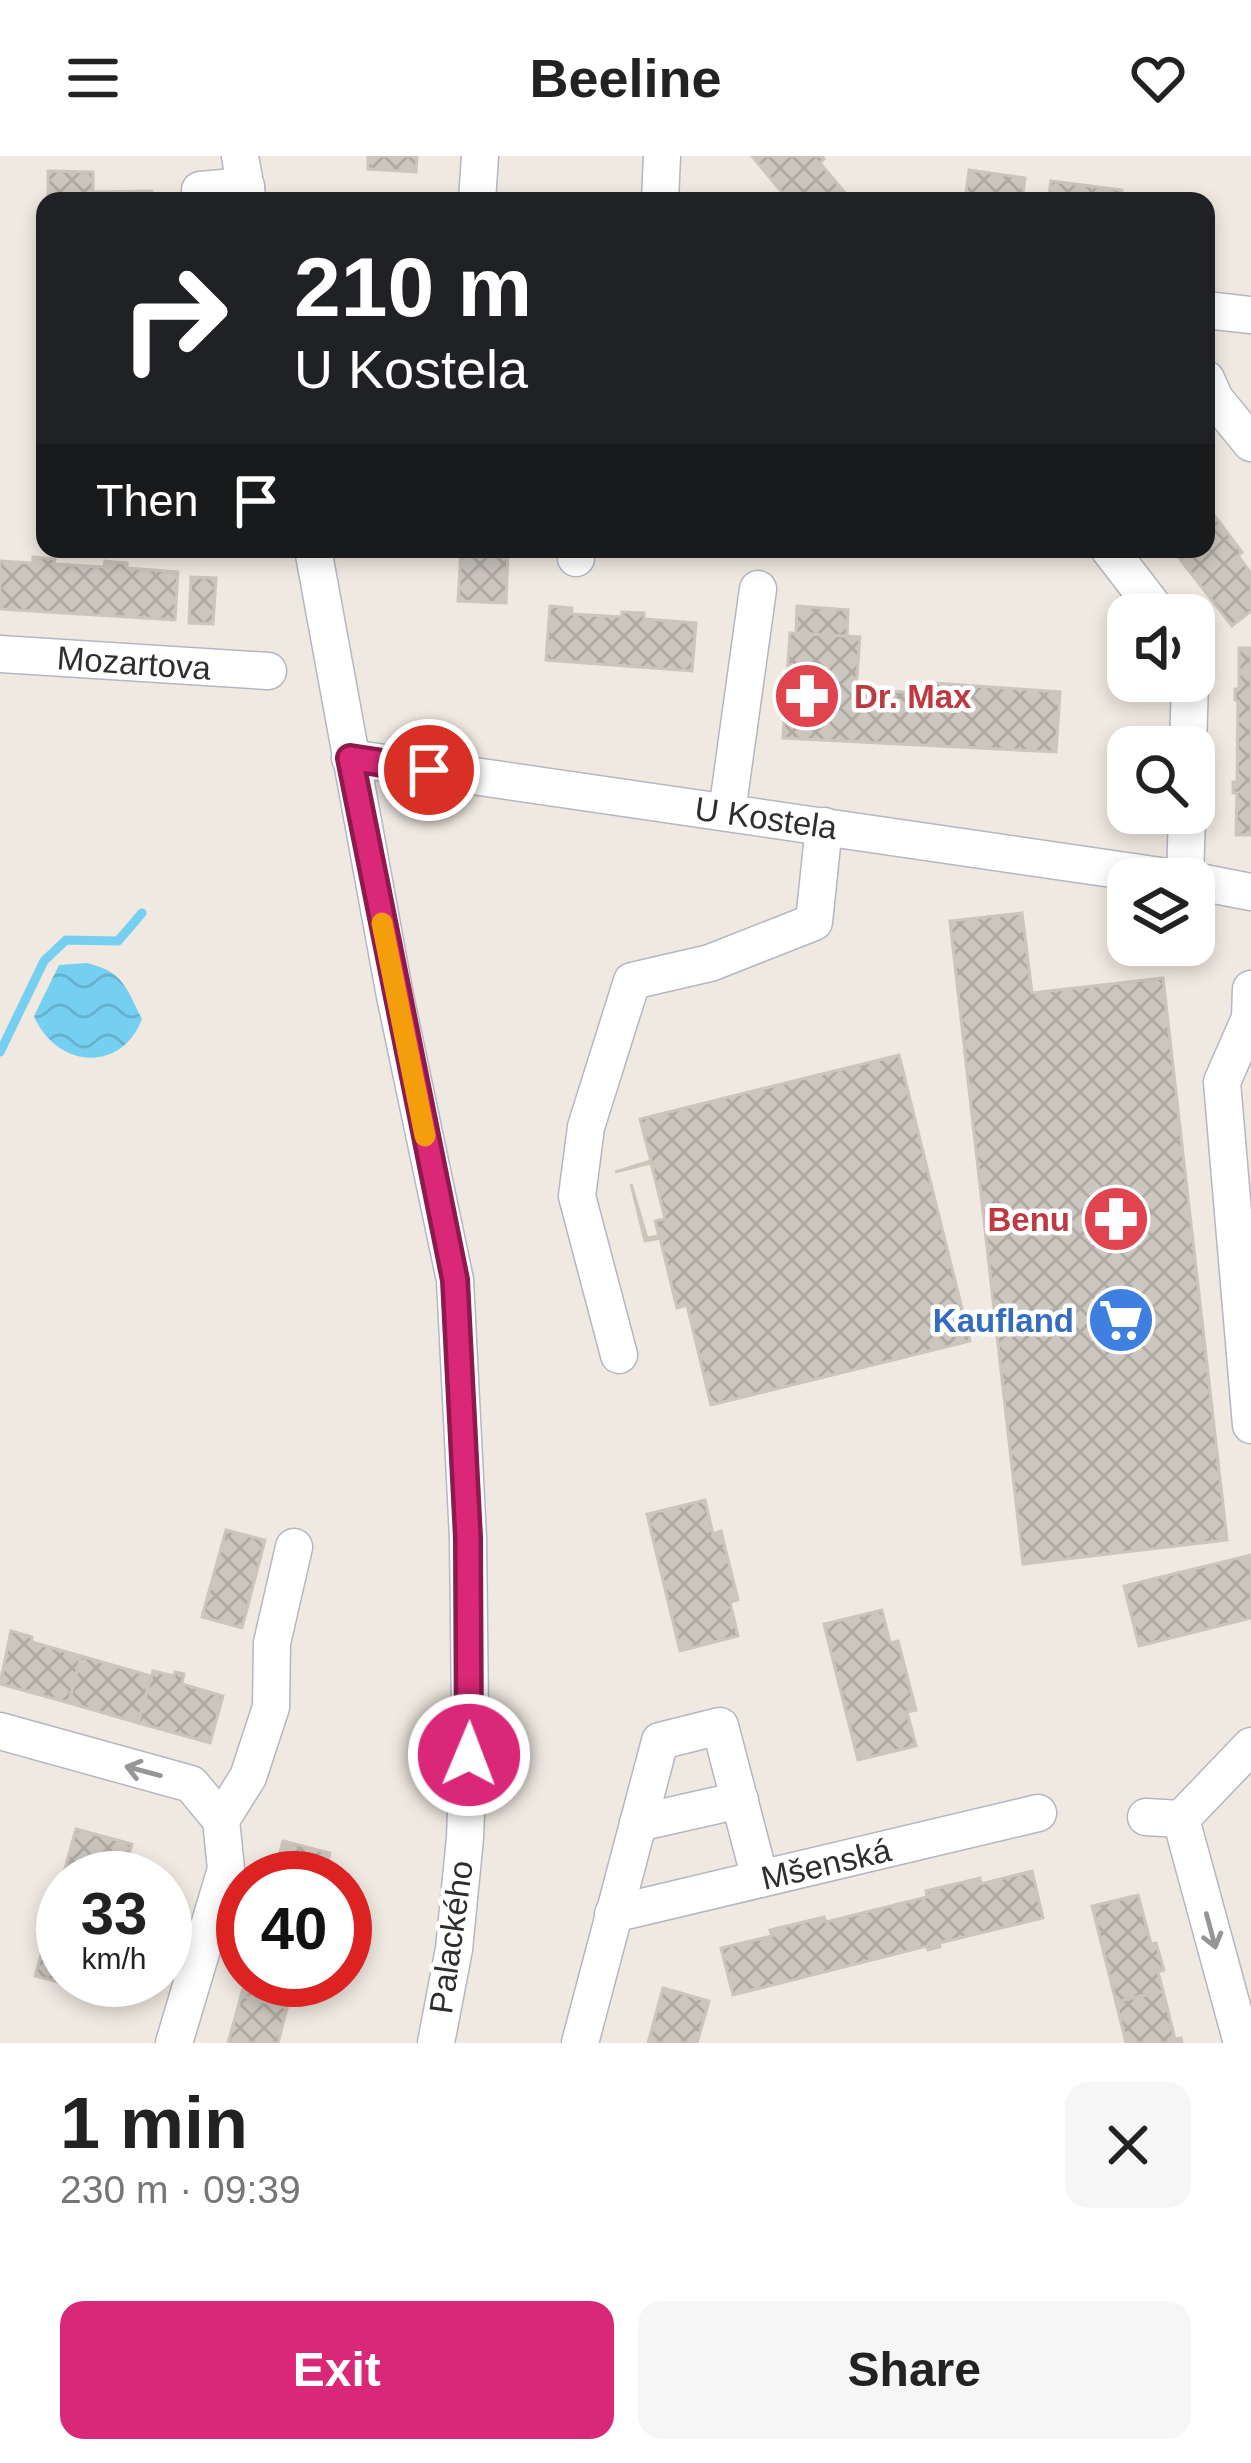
<!DOCTYPE html>
<meta charset="utf-8">
<style>
body{margin:0;font-family:Helvetica,sans-serif;background:#f6f6f6;color:#222;height:100vh;display:flex;flex-direction:column;font-size:45px;white-space:nowrap}
*{box-sizing:border-box;margin:0}
p{font-size:39px;color:#767676}
.icon{flex:none;width:66px;height:66px;fill:none;stroke:currentColor;stroke-width:2;stroke-linecap:round;stroke-linejoin:round}
.map{position:relative;height:1887px;overflow:hidden}
.side{display:flex;flex-direction:column;background:#fff;flex:1}
.side>*{flex:none}
.guide{position:absolute;left:36px;top:36px;width:1179px;height:366px;border-radius:24px;box-shadow:0 6px 18px #0003;background:#202124;color:#fff;overflow:hidden}
.buttons{position:absolute;left:1107px;top:438px;display:grid;gap:24px}
.buttons a{display:grid;place-items:center;width:108px;height:108px;border-radius:24px;background:#fff;box-shadow:0 6px 18px #0003;font-size:60px}
.speed{position:absolute;left:36px;top:1695px;display:flex;gap:24px;font-size:60px;font-weight:700;text-align:center}
.speed>*{display:grid;place-content:center;width:156px;height:156px;border-radius:50%;background:#fff;box-shadow:0 6px 18px #0003;line-height:1}
.speed small{font-size:30px;font-weight:400}
.speed .limit{border:18px solid #d22;background:#fff;color:#111}
.pin{position:absolute;display:grid;place-items:center;width:102px;height:102px;color:#fff;margin:-51px;border:6px solid #fff;border-radius:50%;box-shadow:0 3px 12px #0007}
.me{position:absolute;width:132px;margin:-66px;rotate:1deg;stroke-linejoin:round;filter:drop-shadow(0 0 9px #0008)}
.turn{display:flex;align-items:center;gap:42px;height:252px;padding:0 60px;font-size:54px}
.turn .icon{width:156px;height:156px;stroke-width:2.5}
.turn b{display:block;font-size:84px;line-height:102px}
.then{display:flex;align-items:center;height:114px;padding:0 60px;background:#0003;gap:24px;font-size:45px}
.round{display:grid;place-items:center;flex:none;width:126px;height:126px;border-radius:24px;background:#f6f6f6}
.head{display:flex;align-items:center;justify-content:space-between;height:204px;padding:0 60px}
h1{font-size:72px;font-weight:700;line-height:90px}
.cta{display:flex;gap:24px;margin-top:auto;padding:24px 60px}
.cta a{flex:1;height:138px;border-radius:24px;background:#db2777;color:#fff;font-size:48px;font-weight:700;line-height:138px;text-align:center}
.cta a+a{background:#f6f6f6;color:#222}
header{display:flex;justify-content:space-between;align-items:center;height:156px;padding:0 60px;background:#fff;font-size:54px;font-weight:700}
.map>svg:first-child{display:block}
.water{fill:url(#water-waves)}
.lines{fill:none;stroke-linecap:round;stroke-linejoin:round}
.stream{stroke:#75cff0;stroke-width:9}
.building{fill:url(#building-cross-hatch);stroke:#cbc5ba;stroke-width:3}
.minor-casing{stroke:#b4b7c1;stroke-width:39}
.minor{stroke:#fff;stroke-width:36}
.oneway{stroke:#969696}
.route-casing{stroke:#8e194d;stroke-width:30}
.route{stroke:#db2777;stroke-width:21}
.slow{stroke:#f59e0b;stroke-width:21}
.labels{text-anchor:middle;dominant-baseline:central;stroke-width:9;stroke-linejoin:round;paint-order:stroke}
.street-label{font-size:33px;fill:#2e2e2e;stroke:#fff}
.health-label{font-size:33px;font-weight:bold;fill:#be3a42;stroke:#fff;text-anchor:start}
.shop-label{font-size:33px;font-weight:bold;fill:#366cbe;stroke:#fff;text-anchor:end}
</style>
<header><svg class="icon" aria-label="menu" viewBox="0 0 24 24"><path d="M4 6h16M4 12h16M4 18h16"/></svg>Beeline<svg class="icon" aria-label="heart" viewBox="0 0 24 24"><path d="M12 20l-8-8c-3-5 5-10 8-4 3-6 11-1 8 4z"/></svg></header>
<div class="map">
<svg width="1251" height="1887" viewBox="0 0 1251 1887">
<defs>
<pattern id="water-waves" width="16" height="10" patternUnits="userSpaceOnUse" patternTransform="scale(3)"><rect width="16" height="10" fill="#75cff0"/><path d="M0 5q4-4 8 0t8 0" fill="none" stroke="#66b2ce"/></pattern>
<pattern id="building-cross-hatch" width="8" height="8" patternUnits="userSpaceOnUse" patternTransform="scale(3)"><rect width="8" height="8" fill="#cbc7bf"/><path d="M0 0l8 8M0 8l8-8" fill="none" stroke="#afaba4"/></pattern>
</defs>
<rect width="100%" height="100%" fill="#efe9e1"/>
<path class="water" d="M87 807C124 816 126 832 142 863 121 918 56 912 34 860L59 809Z"/>
<g class="lines">
<polyline class="stream" points="0,896 44,805 66,784 118,785 142,757"/>
</g>
<g class="building">
<polygon points="368,0 417,0 416,16 368,13"/>
<polygon points="752,0 822,0 824,3 820,7 852,45 789,45"/>
<polygon points="969,14 1025,22 1022,45 965,45"/>
<polygon points="48,15 93,16 93,36 152,35 152,45 59,45 59,39 48,40"/>
<polygon points="1051,25 1122,34 1121,45 1048,45"/>
<polygon points="1208,351 1242,396 1238,400 1251,417 1251,455 1232,470 1172,393 1206,393"/>
<polygon points="461,393 514,393 508,395 506,447 458,445"/>
<polygon points="33,401 55,403 54,408 104,411 105,405 127,407 127,412 178,416 175,464 0,453 0,405 33,407"/>
<polygon points="191,421 216,422 213,468 189,467"/>
<polygon points="550,450 572,452 572,458 622,461 622,456 644,457 644,463 696,467 692,515 546,504"/>
<polygon points="797,450 848,454 847,481 796,477"/>
<polygon points="790,477 860,481 856,533 935,538 936,527 1060,536 1056,596 783,582"/>
<polygon points="1239,492 1251,492 1251,679 1236,679 1237,637 1233,637 1233,626 1237,626 1238,545 1235,544 1235,533 1239,533"/>
<polygon points="1022,757 1032,837 1163,822 1227,1384 1023,1408 950,765"/>
<polygon points="899,899 970,1185 711,1249 687,1149 677,1152 660,1082 645,1085 631,1028 647,1082 659,1080 655,1065 665,1063 651,1007 615,1016 651,1005 640,963"/>
<polygon points="705,1344 713,1378 721,1375 738,1444 730,1446 738,1480 680,1495 647,1358"/>
<polygon points="226,1374 265,1384 242,1472 202,1461"/>
<polygon points="1251,1399 1251,1462 1139,1490 1124,1430"/>
<polygon points="882,1454 890,1487 898,1485 916,1554 907,1556 916,1590 858,1604 824,1468"/>
<polygon points="11,1475 32,1481 32,1486 81,1500 69,1547 0,1528"/>
<polygon points="81,1500 151,1520 138,1567 69,1547"/>
<polygon points="153,1515 174,1520 175,1516 184,1518 182,1528 223,1540 210,1587 138,1567"/>
<polygon points="76,1673 132,1688 123,1722 63,1722 63,1824 95,1824 92,1835 35,1820"/>
<polygon points="283,1685 330,1697 323,1722 273,1722"/>
<polygon points="1032,1715 1043,1762 939,1787 940,1791 928,1794 927,1790 733,1839 721,1792 772,1780 770,1774 824,1761 826,1766 927,1741 926,1735 980,1722 981,1728"/>
<polygon points="1138,1739 1151,1788 1156,1787 1164,1814 1158,1816 1163,1835 1116,1846 1092,1750"/>
<polygon points="245,1824 295,1824 287,1852 241,1840"/>
<polygon points="663,1832 709,1845 697,1887 648,1887"/>
<polygon points="1163,1835 1175,1883 1181,1882 1182,1887 1126,1887 1116,1846"/>
<polygon points="241,1840 287,1852 278,1887 228,1887"/>
</g>
<g class="lines">
<defs>
<g id="minor">
<polyline points="240,0 248,45"/>
<polyline points="200,34 246,30"/>
<polyline points="477,45 480,0"/>
<polyline points="660,45 662,0"/>
<polyline points="1206,154 1251,159"/>
<polyline points="1206,223 1215,243 1251,287"/>
<polyline points="313,393 395,840 455,1124 468,1382 470,1557 465,1682 454,1793 436,1887"/>
<polyline points="1109,393 1160,459"/>
<polyline points="576,402 576,393"/>
<polyline points="0,498 268,515"/>
<polyline points="1188,591 1190,525"/>
<polyline points="350,602 1181,723"/>
<polyline points="727,656 758,433"/>
<polyline points="1185,723 1187,657"/>
<polyline points="1194,725 1251,736"/>
<polyline points="1251,833 1250,862 1222,926 1251,1269"/>
<polyline points="619,1199 577,1040 586,971 632,825 710,807 814,766 824,670"/>
<polyline points="0,1575 191,1628 221,1664 226,1713 174,1887"/>
<polyline points="1146,1661 1181,1663 1251,1590"/>
<polyline points="1181,1663 1242,1887"/>
<polyline points="221,1664 248,1621 271,1551 272,1487 294,1391"/>
<polyline points="638,1667 740,1644"/>
<polyline points="613,1758 1038,1657"/>
<polyline points="580,1887 660,1585 720,1570 760,1723"/>
</g>
</defs>
<use href="#minor" class="minor-casing"/>
<use href="#minor" class="minor"/>
</g>
<defs><path id="oneway-shaft" d="M-6 0H5M1.5-3L5.5 0L1.5 3" fill="none" stroke-width="1.6" stroke-linecap="round" stroke-linejoin="round" transform="scale(3)"/></defs>
<g class="oneway">
<use href="#oneway-shaft" transform="translate(143 1615) rotate(-165)"/>
<use href="#oneway-shaft" transform="translate(1211 1775) rotate(75)"/>
</g>
<g class="lines">
<defs>
<polyline id="route" points="429,614 350,602 455,1124 468,1382 469,1599"/>
</defs>
<use href="#route" class="route-casing"/>
<use href="#route" class="route"/>
<polyline class="slow" points="382,767 425,980"/>
</g>
<defs>
<symbol id="pharmacy-disc" viewBox="-11 -11 22 22"><circle r="9.5" fill="#e0444e" stroke="#fff"/><path d="M-2-6h4v4h4v4h-4v4h-4v-4h-4v-4h4Z" fill="#fff"/></symbol>
<symbol id="supermarket-disc" viewBox="-11 -11 22 22"><circle r="9.5" fill="#3f7fe0" stroke="#fff"/><path d="M-6-5.5h2.5l.6 2H6L4.5 2H-2.5L-4.4-4H-6ZM-1.5 3.2a1.3 1.3 0 1 0 .1 0ZM3 3.2a1.3 1.3 0 1 0 .1 0Z" fill="#fff"/></symbol>
</defs>
<g fill-rule="evenodd">
<use href="#pharmacy-disc" x="769" y="502" width="76" height="76"/>
<use href="#pharmacy-disc" x="1078" y="1025" width="76" height="76"/>
<use href="#supermarket-disc" x="1083" y="1126" width="76" height="76"/>
</g>
<g class="labels">
<g class="street-label">
<text transform="translate(134 507) rotate(4)">Mozartova</text>
<text transform="translate(766 662) rotate(8)">U Kostela</text>
<text transform="translate(826 1708) rotate(-13)">Mšenská</text>
<text transform="translate(451 1781) rotate(-82)">Palackého</text>
</g>
<g class="health-label">
<text x="854" y="540">Dr. Max</text>
<text x="1070" y="1063" text-anchor="end">Benu</text>
</g>
<g class="shop-label">
<text x="1074" y="1164">Kaufland</text>
</g>
</g>
</svg>
<div class="buttons">
<a><svg class="icon" aria-label="sound" viewBox="0 0 24 24"><path d="M4 9h4l5-4v14l-5-4H4zM17 9q2 3 0 6"/></svg></a>
<a><svg class="icon" aria-label="search" viewBox="0 0 24 24"><circle cx="10" cy="10" r="6"/><path d="M15 15l6 6"/></svg></a>
<a><svg class="icon" aria-label="layers" viewBox="0 0 24 24"><path d="M12 4l9 5-9 5-9-5zM3 14l9 5 9-5"/></svg></a>
</div>
<div class="speed"><div>33<small>km/h</small></div><div class="limit">40</div></div>
<div class="pin" style="left:429px;top:614px;background:#d93025"><svg class="icon" aria-label="arrive" viewBox="0 0 24 24"><path d="M6 21V4h12l-3 4 3 4H6"/></svg></div>
<svg class="me" style="left:469px;top:1599px" viewBox="-20 -20 40 40"><circle r="17" fill="#db2777" stroke="#fff" stroke-width="3"/><path d="M0-11L8 9 0 5-8 9z" fill="#fff"/></svg>
<div class="guide">
<div class="turn"><svg class="icon" aria-label="right" viewBox="0 0 24 24"><path d="M7 20v-9h11M14 6l5 5-5 5"/></svg><div><b>210 m</b>U Kostela</div></div>
<div class="then">Then<svg class="icon" aria-label="arrive" viewBox="0 0 24 24"><path d="M6 21V4h12l-3 4 3 4H6"/></svg></div>
</div>
</div>
<section class="side">
<div class="head"><div><h1>1 min</h1><p>230 m · 09:39</p></div><a class="round"><svg class="icon" aria-label="close" viewBox="0 0 24 24"><path d="M6 6l12 12M18 6L6 18"/></svg></a></div>
<div class="cta"><a>Exit</a><a>Share</a></div>
</section>
